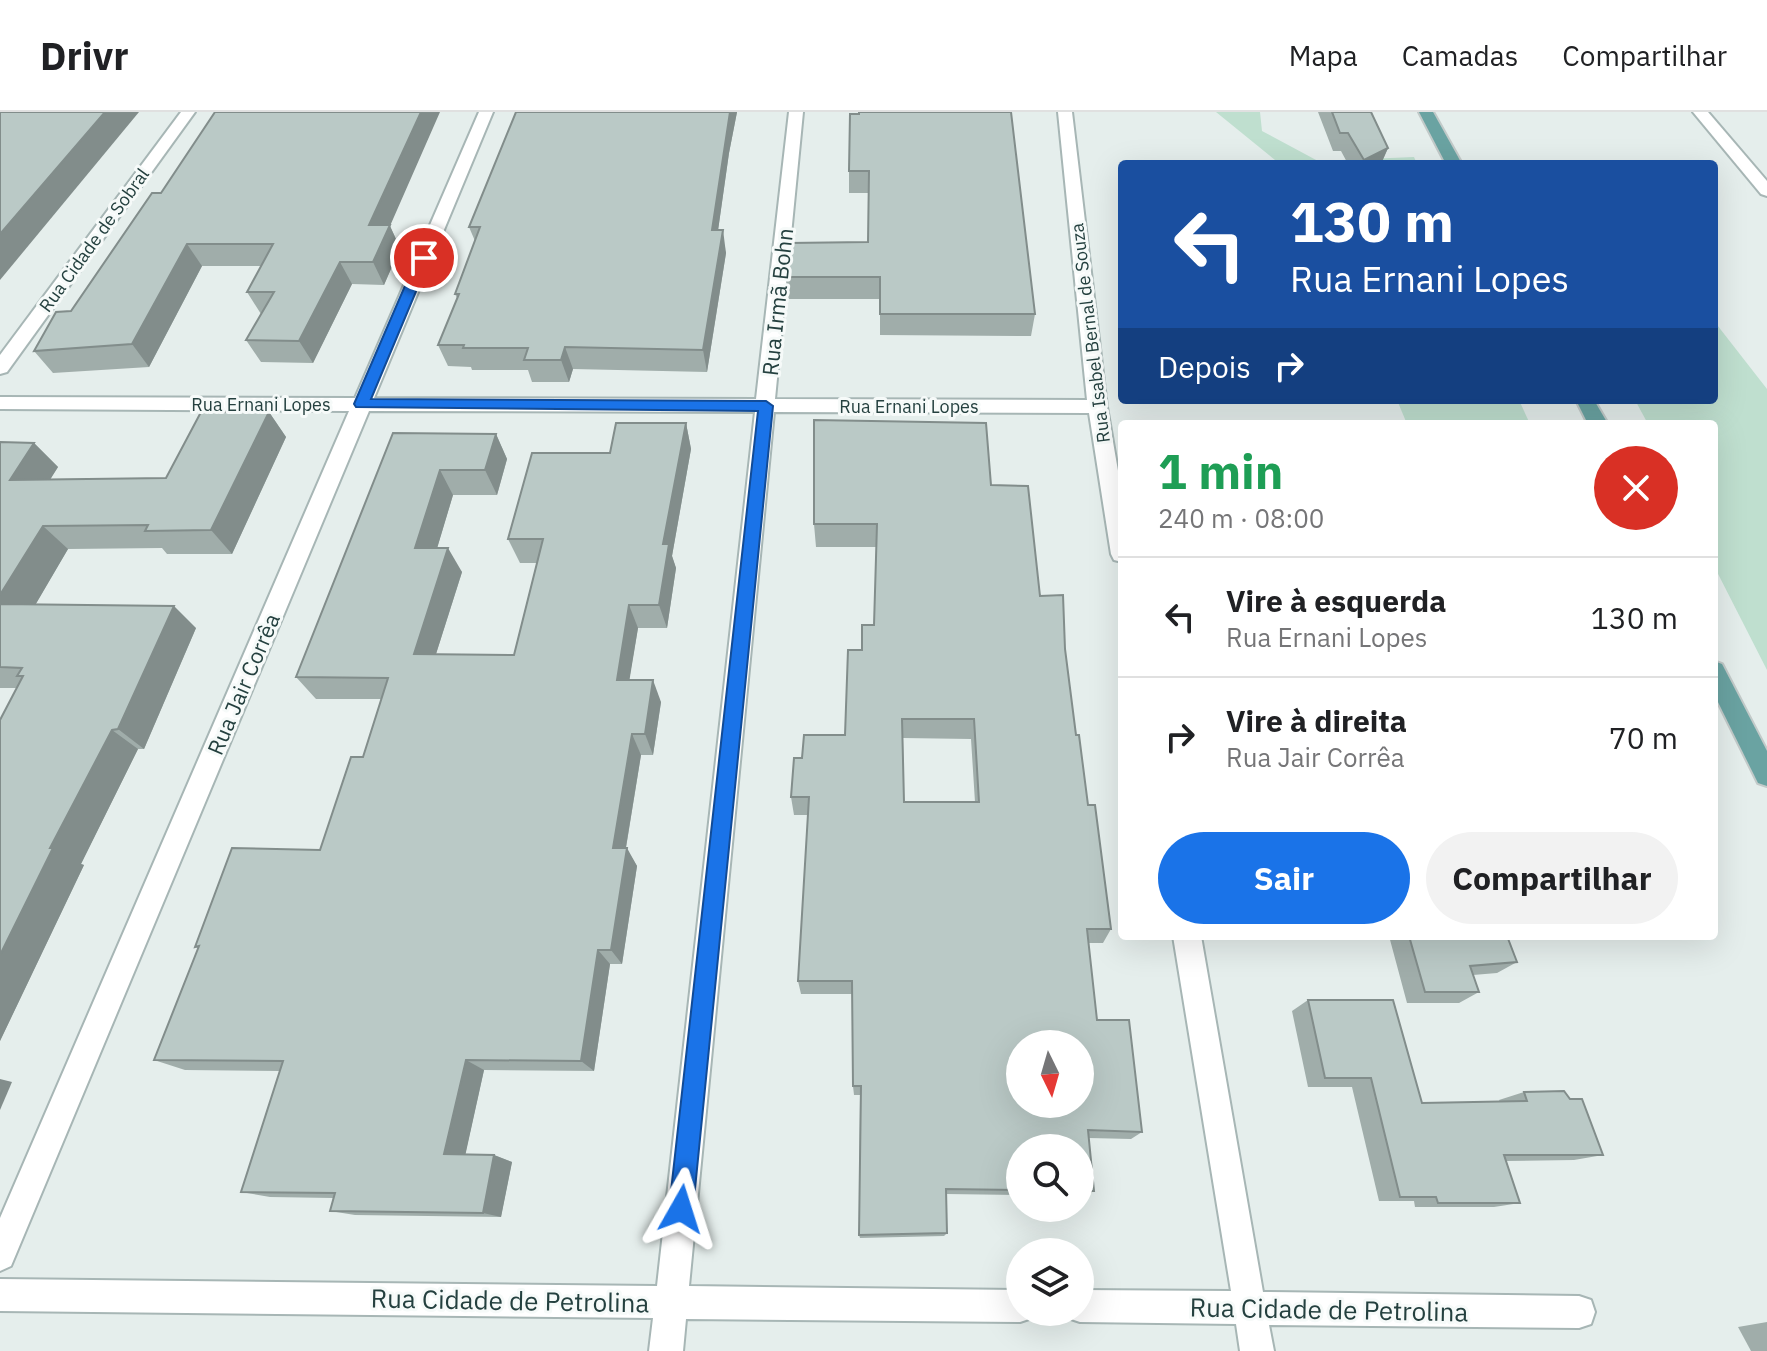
<!DOCTYPE html>
<html lang="pt">
<meta charset="utf-8">
<style>
body{margin:0;font-family:"IBM Plex Sans",sans-serif;background:#f2f2f2;color:#202124;height:100vh;display:flex;flex-direction:column;font-size:30px;white-space:nowrap}
*{box-sizing:border-box;margin:0}
p{font-size:26px;color:#757577}
.icon{flex:none;width:44px;height:44px;fill:none;stroke:currentColor;stroke-width:2;stroke-linecap:round;stroke-linejoin:round}
.map{position:relative;flex:1;overflow:hidden}
.sheet{position:absolute;left:1118px;top:308px;width:600px;height:520px;display:flex;flex-direction:column;background:#fff;border-radius:8px;box-shadow:0 8px 32px #0002}
.sheet>*{flex:none}
.top-card{position:absolute;left:1118px;top:48px;width:600px;height:244px;border-radius:8px;box-shadow:0 8px 32px #0002;background:#1a4fa0;color:#fff;overflow:hidden}
.needle{width:52px;rotate:175deg}
.buttons{position:absolute;left:1006px;top:918px;display:grid;gap:16px}
.buttons a{display:grid;place-items:center;width:88px;height:88px;border-radius:50%;background:#fff;box-shadow:0 8px 32px #0002;font-size:40px}
.pin{position:absolute;display:grid;place-items:center;width:68px;height:68px;color:#fff;margin:-34px;border:4px solid #fff;border-radius:50%;box-shadow:0 2px 8px #0007}
.me{position:absolute;width:88px;margin:-44px;rotate:6deg;stroke-linejoin:round;filter:drop-shadow(0 0 6px #0008)}
.turn{display:flex;align-items:center;gap:28px;height:168px;padding:0 40px;font-size:36px}
.turn .icon{width:104px;height:104px;stroke-width:2.5}
.turn b{display:block;font-size:56px;line-height:68px}
.then{display:flex;align-items:center;height:76px;padding:0 40px;background:#0003;gap:16px;font-size:30px}
.round{display:grid;place-items:center;flex:none;width:84px;height:84px;border-radius:42px;background:#f2f2f2}
.headline{display:flex;align-items:center;justify-content:space-between;height:136px;padding:0 40px}
h1{font-size:48px;font-weight:800;line-height:60px;color:#1e9e55}
.cta{display:flex;gap:16px;margin-top:auto;padding:16px 40px}
.cta a{flex:1;height:92px;border-radius:48px;background:#1a73e8;color:#fff;font-size:32px;font-weight:800;line-height:92px;text-align:center}
.cta a+a{background:#f2f2f2;color:#202124}
ul{padding:0;list-style:none}
li{display:flex;align-items:center;gap:24px;height:120px;padding:0 40px;border-top:2px solid #e0e0e0}
li div{flex:1}
li b{display:block;font-size:30px}
li em{font-style:normal}
header{display:flex;align-items:center;gap:48px;box-sizing:border-box;height:112px;padding:0 40px;background:#fff;border-bottom:2px solid #e0e0e0}
header strong{font-size:38px}
nav{display:flex;gap:44px;margin-inline-start:auto;font-size:28px}
.map>svg:first-child{display:block}
.green{fill:#bfdfcf}
.lines{fill:none;stroke-linecap:round;stroke-linejoin:round}
.street-casing{stroke:#a7b6b5;stroke-width:4}
.primary-casing{stroke:#c2cac9;stroke-width:4}
.street{fill:#fff;fill-rule:evenodd}
.primary{fill:#6aa3a2;fill-rule:evenodd}
.wall{fill:#a0adaa;fill-rule:evenodd}
.shaded-wall{fill:#828d8b}
.building{fill:#bac9c6;stroke:#828d8b;stroke-width:2;fill-rule:evenodd}
.route{fill:#1a73e8;stroke:#114b97;stroke-width:2}
.labels{text-anchor:middle;dominant-baseline:central;stroke-width:6;stroke-linejoin:round;paint-order:stroke}
.far-street-label{font-size:18px;fill:#24403f;stroke:#f6faf9}
.street-label{font-size:22px;fill:#24403f;stroke:#f6faf9}
.near-street-label{font-size:26px;fill:#24403f;stroke:#f6faf9}
</style>
<header>
<strong>Drivr</strong>
<nav><a>Mapa</a><a>Camadas</a><a>Compartilhar</a></nav>
</header>
<div class="map">
<svg width="1767" height="1239" viewBox="0 0 1767 1239">
<rect width="100%" height="100%" fill="#e5eeec"/>
<g class="green">
<polygon points="1216,0 1260,0 1262,19 1318,49 1414,45 1417,52 1280,52"/>
<polygon points="1714,209 1767,277 1767,558 1714,454 1714,312 1648,312 1635,288 1714,288"/>
<polygon points="1397,288 1519,288 1530,312 1407,312"/>
</g>
<g class="lines">
<defs>
<g id="street">
<polygon points="181,0 195,0 7,260 0,262 0,243"/>
<polygon points="479,0 493,0 374,286 756,287 789,0 803,0 775,287 1087,288 1058,0 1072,0 1107,295 1122,382 1122,450 1114,448 1111,442 1089,301 774,300 689,1174 1020,1178 1020,1200 1034,1200 1032,1206 1020,1210 686,1207 683,1239 649,1239 653,1206 0,1199 0,1167 657,1174 755,300 369,299 11,1154 0,1159 0,1106 349,299 0,297 0,285 355,286"/>
<polygon points="1693,0 1708,0 1767,69 1767,84 1761,82"/>
<polygon points="1173,824 1201,824 1263,1180 1579,1184 1591,1188 1595,1200 1591,1212 1579,1216 1269,1213 1274,1239 1240,1239 1236,1212 1080,1210 1068,1206 1066,1200 1080,1200 1080,1178 1231,1179"/>
</g>
<g id="primary">
<polygon points="1419,0 1433,0 1462,52 1446,52"/>
<polygon points="1576,288 1594,288 1608,312 1588,312"/>
<polygon points="1714,549 1722,552 1767,639 1767,674 1758,671 1714,582"/>
</g>
</defs>
<use href="#street" class="street-casing"/>
<use href="#primary" class="primary-casing"/>
<use href="#street" class="street"/>
<use href="#primary" class="primary"/>
</g>
<g class="wall">
<polygon points="516,0 737,0 729,41 718,118 726,141 707,260 573,257 569,270 532,270 528,258 472,258 471,255 448,254 438,233 457,186 455,182 475,129 469,115"/>
<polygon points="1318,0 1371,0 1388,36 1381,52 1348,52 1341,39 1333,39"/>
<polygon points="859,2 1035,202 1031,224 880,223 880,187 788,187 786,165 868,130 868,81 849,81 849,59"/>
<polygon points="152,81 390,114 400,136 384,173 352,172 313,251 261,250 246,228 261,202 247,180 261,154 202,154 149,255 53,261 34,239 71,199"/>
<polygon points="269,300 286,325 232,442 167,442 162,436 68,437 35,493 196,516 144,637 138,637 81,752 84,753 0,929 16,576 0,576 0,330 34,331 58,355 50,367 166,366"/>
<polygon points="686,311 691,337 672,444 676,456 667,516 638,516 629,568 661,590 653,643 641,643 626,736 637,754 622,852 610,852 594,959 484,958 465,1043 494,1043 512,1050 501,1105 355,1103 330,1099 333,1086 270,1085 241,1080 280,959 185,958 154,948 198,836 195,835 320,738 363,645 381,587 316,587 296,565 393,321 496,322 507,347 497,383 453,383 437,436 462,460 436,542 514,543 537,451 520,451 508,427 610,341"/>
<path d="M991 373 1065 537 1076 623 1088 693 1111 817 1103 831H1088L1097 908 1142 1020 1131 1027 1089 1026 1094 1079 1085 1084H1080V1036H1020V1083L946 1082 947 1121 944 1124 860 1126 859 1123 860 983H854L853 974 852 882H801L798 869 808 703H794L791 685 802 646 845 623 862 538 874 513 876 435H816L814 412ZM903 626 971 627 975 690H904Z"/>
<polygon points="1389,824 1507,824 1517,850 1497,861 1473,863 1479,880 1459,891 1407,891"/>
<polygon points="1308,888 1422,991 1500,990 1499,988 1524,980 1603,1043 1574,1048 1506,1049 1520,1091 1494,1095 1415,1095 1414,1089 1379,1089 1352,975 1308,975 1292,899"/>
<polygon points="1767,1210 1767,1239 1751,1239 1738,1215"/>
</g>
<g class="shaded-wall">
<polygon points="105,0 139,0 0,168 0,122"/>
<polygon points="421,0 440,0 390,114 400,136 384,173 373,150 369,113"/>
<polygon points="730,0 737,0 729,41 715,140 712,118"/>
<polygon points="1388,36 1381,52 1363,52 1364,48"/>
<polygon points="723,118 726,141 707,260 703,238"/>
<polygon points="187,132 202,154 149,255 132,232"/>
<polygon points="340,150 352,172 313,251 299,229"/>
<polygon points="565,235 573,257 569,270 561,248"/>
<polygon points="269,300 286,325 232,442 211,418"/>
<polygon points="686,311 691,337 672,444 676,456 667,516 659,493 663,432"/>
<polygon points="496,322 507,347 497,383 485,358"/>
<polygon points="34,331 58,355 35,392 10,368"/>
<polygon points="440,358 453,383 430,460 415,436"/>
<polygon points="43,414 68,437 23,514 0,496 0,483"/>
<polygon points="448,436 462,460 429,564 414,542"/>
<polygon points="629,493 638,516 626,589 617,568"/>
<polygon points="174,494 196,516 144,637 118,617"/>
<polygon points="653,568 661,590 653,643 645,622"/>
<polygon points="112,618 138,637 81,752 84,753 0,929 0,843 50,736"/>
<polygon points="632,622 641,643 623,753 613,736"/>
<polygon points="627,736 637,754 622,852 611,838"/>
<polygon points="598,838 610,852 594,959 581,949"/>
<polygon points="466,948 484,958 464,1049 444,1042"/>
<polygon points="0,967 12,970 0,998"/>
<polygon points="494,1043 512,1050 501,1105 483,1101"/>
</g>
<g class="building">
<polygon points="0,0 105,0 0,122"/>
<polygon points="215,0 421,0 369,113 390,113 373,150 340,150 299,229 246,228 274,180 247,180 273,132 187,132 132,232 34,239 56,200 71,199 152,81 161,81"/>
<polygon points="516,0 730,0 712,118 723,118 703,238 565,235 561,248 524,248 528,236 463,236 464,233 438,233 459,182 455,182 480,115 469,115"/>
<polygon points="859,0 1011,0 1035,202 880,202 880,165 786,165 789,131 868,130 869,59 849,59 850,2 859,2"/>
<polygon points="1332,0 1371,0 1388,36 1364,48 1348,21 1340,21"/>
<polygon points="201,300 269,300 211,418 145,419 148,413 43,414 0,483 0,330 34,331 10,368 166,366"/>
<path d="M814 308 986 311 991 373 1028 374 1040 484 1063 483 1065 537 1076 623H1079L1088 693H1095L1111 817H1087L1097 908H1129L1142 1020 1088 1018 1094 1079H1080V1036H1020V1078L946 1077 947 1121 859 1123 861 974H853L852 869H798L809 685H791L794 646H802L804 623H845L848 538H862V513H874L877 412H814ZM902 607H974L979 690H904ZM1020 932H1080V992H1020Z"/>
<polygon points="616,311 686,311 663,432 669,432 659,493 629,493 617,568 653,568 645,622 632,622 613,736 627,736 611,838 598,838 581,949 466,948 444,1042 494,1043 483,1101 330,1099 335,1081 241,1080 283,949 154,948 199,834 195,835 232,736 320,738 351,645 363,645 388,566 296,565 393,321 496,322 485,358 440,358 415,436 448,436 414,542 514,543 543,427 508,427 532,341 610,341"/>
<polygon points="0,492 174,494 118,617 112,618 50,736 53,736 0,843 0,608 23,564 17,564 22,556 0,555"/>
<polygon points="1409,824 1507,824 1517,850 1470,854 1479,880 1425,880"/>
<polygon points="1308,888 1393,888 1422,991 1527,989 1524,980 1564,979 1570,987 1582,987 1603,1043 1504,1043 1520,1091 1438,1091 1436,1085 1400,1085 1371,966 1325,966"/>
</g>
<polygon class="route" points="424,142 430,146 371,287 766,289 773,294 693,1097 689,1106 681,1109 673,1106 669,1097 758,299 356,295 354,292 417,146"/>
<g class="labels">
<g class="far-street-label">
<text transform="translate(94 128) rotate(-54)">Rua Cidade de Sobral</text>
<text transform="translate(1090 221) rotate(-97)">Rua Isabel Bernal de Souza</text>
<text x="261" y="292">Rua Ernani Lopes</text>
<text x="909" y="294">Rua Ernani Lopes</text>
</g>
<g class="street-label">
<text transform="translate(777 190) rotate(-84)">Rua Irmã Bohn</text>
<text transform="translate(243 572) rotate(-67)">Rua Jair Corrêa</text>
</g>
<g class="near-street-label">
<text transform="translate(510 1188) rotate(1)">Rua Cidade de Petrolina</text>
<text transform="translate(1329 1197) rotate(1)">Rua Cidade de Petrolina</text>
</g>
</g>
</svg>
<div class="buttons">
<a><svg class="needle" viewBox="-14 -14 28 28"><path d="M0-13l5 13h-10z" fill="#e53935"/><path d="M0 13l5-13h-10z" fill="#757577"/></svg></a>
<a><svg class="icon" aria-label="search" viewBox="0 0 24 24"><circle cx="10" cy="10" r="6"/><path d="M15 15l6 6"/></svg></a>
<a><svg class="icon" aria-label="layers" viewBox="0 0 24 24"><path d="M12 4l9 5-9 5-9-5zM3 14l9 5 9-5"/></svg></a>
</div>
<div class="pin" style="left:424px;top:146px;background:#d93025"><svg class="icon" aria-label="arrive" viewBox="0 0 24 24"><path d="M6 21V4h12l-3 4 3 4H6"/></svg></div>
<svg class="me" style="left:681px;top:1097px" viewBox="-20 -20 40 40"><path d="M0-17L14 15 0 8-14 15z" fill="#1a73e8" stroke="#fff" stroke-width="4"/></svg>
<div class="top-card">
<div class="turn"><svg class="icon" aria-label="left" viewBox="0 0 24 24"><path d="M17 20v-9H6M10 6l-5 5 5 5"/></svg><div><b>130 m</b>Rua Ernani Lopes</div></div>
<div class="then">Depois<svg class="icon" aria-label="right" viewBox="0 0 24 24"><path d="M7 20v-9h11M14 6l5 5-5 5"/></svg></div>
</div>
<section class="sheet">
<div class="headline"><div><h1>1 min</h1><p>240 m · 08:00</p></div><a class="round" style="background:#d93025;color:#fff"><svg class="icon" aria-label="close" viewBox="0 0 24 24"><path d="M6 6l12 12M18 6L6 18"/></svg></a></div>
<ul>
<li><svg class="icon" aria-label="left" viewBox="0 0 24 24"><path d="M17 20v-9H6M10 6l-5 5 5 5"/></svg><div><b>Vire à esquerda</b><p>Rua Ernani Lopes</p></div><em>130 m</em></li>
<li><svg class="icon" aria-label="right" viewBox="0 0 24 24"><path d="M7 20v-9h11M14 6l5 5-5 5"/></svg><div><b>Vire à direita</b><p>Rua Jair Corrêa</p></div><em>70 m</em></li>
</ul>
<div class="cta"><a>Sair</a><a>Compartilhar</a></div>
</section>
</div>
